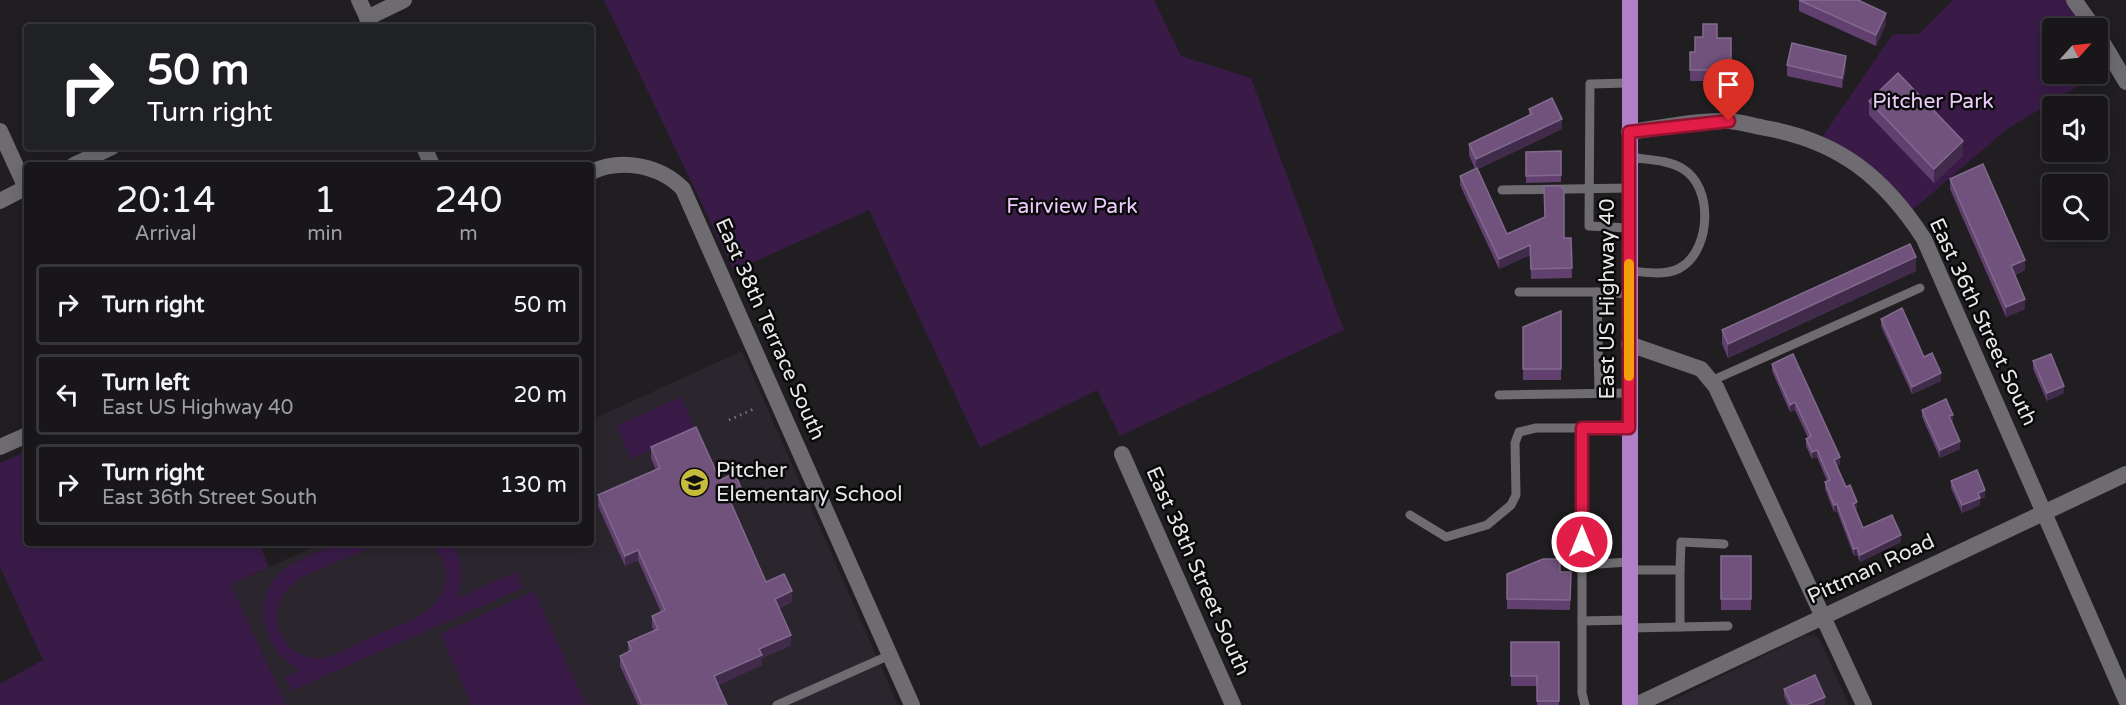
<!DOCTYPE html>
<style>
body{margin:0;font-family:"Varela Round",sans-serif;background:#252326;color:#f1f3f6;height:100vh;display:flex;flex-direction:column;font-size:22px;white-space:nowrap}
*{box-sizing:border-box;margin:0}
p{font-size:20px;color:#9f9fa2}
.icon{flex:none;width:33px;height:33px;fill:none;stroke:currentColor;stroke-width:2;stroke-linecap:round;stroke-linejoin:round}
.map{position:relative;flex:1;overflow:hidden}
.drawer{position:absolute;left:24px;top:162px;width:570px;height:384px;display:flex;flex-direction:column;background:#181619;border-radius:6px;box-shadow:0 3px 15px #0003,0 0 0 2px #363538}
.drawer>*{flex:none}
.guide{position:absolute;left:24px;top:24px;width:570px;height:126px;border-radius:6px;box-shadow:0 3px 15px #0003,0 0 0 2px #363538;background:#202124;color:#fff;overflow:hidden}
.needle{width:39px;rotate:63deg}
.tools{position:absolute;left:2042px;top:18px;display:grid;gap:12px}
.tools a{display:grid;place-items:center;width:66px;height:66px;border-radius:6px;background:#181619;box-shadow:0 3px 15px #0003,0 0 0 2px #363538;font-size:30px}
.pin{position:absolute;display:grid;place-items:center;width:51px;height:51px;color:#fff;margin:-62px -26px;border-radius:50% 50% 50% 0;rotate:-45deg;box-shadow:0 0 6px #0007}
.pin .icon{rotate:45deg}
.me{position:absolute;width:66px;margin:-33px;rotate:0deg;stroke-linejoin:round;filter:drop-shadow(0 0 4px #0008)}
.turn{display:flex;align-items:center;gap:21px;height:126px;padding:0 24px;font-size:27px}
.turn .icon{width:78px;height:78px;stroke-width:2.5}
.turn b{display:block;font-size:42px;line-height:51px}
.eta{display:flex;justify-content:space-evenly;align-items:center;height:102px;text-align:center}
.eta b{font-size:36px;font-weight:600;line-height:42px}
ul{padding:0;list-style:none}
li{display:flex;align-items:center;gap:18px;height:81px;margin:0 12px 9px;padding:0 12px;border:3px solid #363538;border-radius:6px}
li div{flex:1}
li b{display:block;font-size:22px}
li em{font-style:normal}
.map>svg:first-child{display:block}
.built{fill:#2b262e}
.green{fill:#3a1b48}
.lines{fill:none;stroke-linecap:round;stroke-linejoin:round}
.path{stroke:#777578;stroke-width:3;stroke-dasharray:1.5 4.5;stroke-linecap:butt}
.service{stroke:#6e6c70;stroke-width:9}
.minor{stroke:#6e6c70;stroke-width:16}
.tertiary{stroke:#6e6c70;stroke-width:16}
.primary{stroke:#af80c5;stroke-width:16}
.wall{fill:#614070}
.shaded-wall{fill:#412b4b}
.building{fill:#70527d;stroke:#82698e;stroke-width:1.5}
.route-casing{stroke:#92132f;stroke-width:15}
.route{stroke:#e11d48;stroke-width:10}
.slow{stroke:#f59e0b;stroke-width:10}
.labels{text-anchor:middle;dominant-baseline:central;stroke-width:5;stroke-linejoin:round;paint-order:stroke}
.park-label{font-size:21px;fill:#eccbfc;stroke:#09090a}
.street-label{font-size:21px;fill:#e8e7e9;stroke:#09090a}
.poi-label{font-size:21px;fill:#e8e7e9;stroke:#09090a;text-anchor:start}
</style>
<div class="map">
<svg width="2126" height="705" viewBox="0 0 2126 705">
<rect width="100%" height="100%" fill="#201e21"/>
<g class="built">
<polygon points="742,351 898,705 286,705 231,585 322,543 591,543 591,420"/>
<polygon points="1813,635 1820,640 1849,705 1663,705 1804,636"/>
</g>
<g class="green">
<polygon points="604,0 1154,0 1181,56 1251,78 1344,330 1120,436 1097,390 980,448 869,210 734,271"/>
<polygon points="1953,0 2074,0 2094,28 2052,28 2052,74 2097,74 2097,33 2115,64 2007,129 1908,214 1818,143 1893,34 1919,34"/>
<polygon points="681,397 696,430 631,459 616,426"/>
<polygon points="27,451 27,543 259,543 269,567 231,585 286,705 0,705 0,684 43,660 0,567 0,463"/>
<path d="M340 543H380L300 578C286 588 276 602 277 620 278 640 297 658 317 658 335 658 355 644 372 637 399 624 444 614 446 578 447 563 440 553 429 543H451C464 561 464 578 457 598L516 572 523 588 291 691 285 677 299 670C294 665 287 662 281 656 259 630 255 591 285 569 300 558 322 551 340 543Z"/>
<polygon points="534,591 586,705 472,705 440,634"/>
</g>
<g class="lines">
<polyline class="path" points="729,420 756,408"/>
<g class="service">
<path d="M1629 157C1646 160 1667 159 1683 169 1713 187 1711 247 1683 266 1668 277 1647 272 1629 271"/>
<polyline points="1502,190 1629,188"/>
<polyline points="1628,228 1589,226 1590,84 1629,83"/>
<polyline points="1519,292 1597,292"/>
<polyline points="1711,381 1920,288"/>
<polyline points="1599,394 1597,292 1630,294"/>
<polyline points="1499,395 1629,393"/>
<polyline points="1582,428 1582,693 1585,705"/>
<polyline points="1410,515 1446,537 1487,525 1511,505 1516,495 1515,443 1519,432 1536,428 1629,428"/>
<polyline points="1582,565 1629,562"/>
<polyline points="1630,570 1680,570 1680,627"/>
<polyline points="1680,570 1681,542 1724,544"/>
<polyline points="1582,621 1630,620"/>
<polyline points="1630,628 1728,626"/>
<polyline points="777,705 890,655"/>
</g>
<g class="minor">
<polyline points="359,0 371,26"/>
<polyline points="2074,0 2094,28"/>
<polyline points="367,18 404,0"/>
<polyline points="2097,33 2126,82"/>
<polyline points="0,131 26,188"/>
<path d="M1629 132C1661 128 1697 120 1729 121 1741 122 1754 126 1765 128 1839 141 1884 177 1924 239L2126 700"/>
<polyline points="424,147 432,165"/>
<polyline points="74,165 112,147"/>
<path d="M591 172C621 158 660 165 683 189L912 705"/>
<polyline points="0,201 27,187"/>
<polyline points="1629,344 1701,369 1716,387 1864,705"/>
<polyline points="0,447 27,435"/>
<polyline points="1122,454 1233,705"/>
</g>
<polyline class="tertiary" points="1636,705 2126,474"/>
<polyline class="primary" points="1630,705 1630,0"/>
</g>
<g class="wall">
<polygon points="1799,0 1886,24 1876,46 1799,11"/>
<polygon points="1717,38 1731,38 1731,81 1690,81 1690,52 1695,52"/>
<polygon points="1787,65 1846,66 1842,88 1787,76"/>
<polygon points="1869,101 1963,155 1934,183 1869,115"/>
<polygon points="1529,109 1562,129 1478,169 1507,234 1571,238 1572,278 1531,279 1530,255 1499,269 1460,185 1460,176 1475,169 1469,155 1469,144 1529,116"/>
<polygon points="1561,151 1561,182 1526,183 1526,152"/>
<polygon points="1950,179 2025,270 2015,275 2025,309 2006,317 1950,189"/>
<polygon points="1916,271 1728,358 1722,344 1722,330"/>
<polygon points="1561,311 1561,380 1523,380 1523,327"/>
<polygon points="1881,319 1941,381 1912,394 1881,326"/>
<polygon points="2033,361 2064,393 2047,401 2033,369"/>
<polygon points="1772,364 1840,464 1837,466 1857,509 1856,510 1863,528 1901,542 1860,562 1857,555 1854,556 1837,511 1834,512 1825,489 1825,482 1827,481 1817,457 1812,459 1806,446 1806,439 1808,438 1795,410 1790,412 1772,371"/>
<polygon points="1922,410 1953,422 1952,422 1960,449 1940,458 1922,417"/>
<polygon points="651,447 720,480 741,498 731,503 766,582 792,602 779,608 791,645 762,658 762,665 718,685 727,705 638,705 620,666 620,656 628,652 628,642 654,630 652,627 652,616 661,612 638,560 625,566 598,506 598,495 656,470 651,458"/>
<polygon points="1951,481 1985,497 1980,499 1980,505 1962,513 1951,488"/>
<rect x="1721" y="556" width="30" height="54"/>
<polygon points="1560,572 1571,572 1570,610 1507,609 1507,574"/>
<polygon points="1511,642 1559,642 1559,705 1537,705 1537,686 1511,686"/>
<polygon points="1784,689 1825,704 1822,705 1788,705 1784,696"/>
</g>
<g class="shaded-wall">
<polygon points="1886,13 1886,24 1876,46 1876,35"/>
<polygon points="1846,56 1846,66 1842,88 1842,78"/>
<polygon points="1562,119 1562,129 1476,170 1476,159"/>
<polygon points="1963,141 1963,155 1934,183 1934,169"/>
<polygon points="1530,245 1530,255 1499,269 1499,259"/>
<polygon points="1916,257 1916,271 1728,358 1728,344"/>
<polygon points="2025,260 2025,270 2011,276 2011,266"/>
<polygon points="2025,299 2025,309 2006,317 2006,307"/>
<polygon points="1941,373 1941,381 1912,394 1912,387"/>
<polygon points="2064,386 2064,393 2047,401 2047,393"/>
<polygon points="1795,402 1795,410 1790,412 1790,405"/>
<polygon points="1953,415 1953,422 1949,424 1949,416"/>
<polygon points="1960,441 1960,449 1940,458 1940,450"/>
<polygon points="1817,450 1817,457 1812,459 1812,452"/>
<polygon points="1840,457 1840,464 1834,467 1834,460"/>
<polygon points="741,488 741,498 727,505 727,494"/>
<polygon points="1985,490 1985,497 1980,499 1980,505 1962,513 1962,505 1978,493"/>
<polygon points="1857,502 1857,509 1853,511 1853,504"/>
<polygon points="1837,504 1837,511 1834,512 1834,505"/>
<polygon points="1901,535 1901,542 1860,562 1860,555"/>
<polygon points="1857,548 1857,555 1854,556 1854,549"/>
<polygon points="638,550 638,560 625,566 625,556"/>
<polygon points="792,591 792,602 775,609 775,599"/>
<polygon points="791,635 791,645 762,658 762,665 714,687 714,676 759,649"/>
<polygon points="1825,697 1825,704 1822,705 1806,705"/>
</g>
<g class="building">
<polygon points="1799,0 1858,0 1886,13 1876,35"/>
<polygon points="1703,24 1717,24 1717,38 1731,38 1731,70 1690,70 1690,52 1695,52 1695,37 1703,37"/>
<polygon points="1792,43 1846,56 1842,78 1787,65"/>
<polygon points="1898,73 1963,141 1934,169 1869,101"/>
<polygon points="1552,98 1562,119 1476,159 1469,144 1532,114 1529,109"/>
<polygon points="1561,151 1561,175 1526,176 1526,152"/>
<polygon points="1983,164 2025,260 2011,266 2025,299 2006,307 1950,179"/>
<polygon points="1477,168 1507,234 1545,217 1544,186 1561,186 1564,190 1564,238 1571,238 1572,268 1531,269 1530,245 1499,259 1460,176"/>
<polygon points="1910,244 1916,257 1728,344 1722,330"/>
<polygon points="1902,308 1924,357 1932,353 1941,373 1912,387 1881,319"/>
<polygon points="1561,311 1561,369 1523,369 1523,327"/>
<polygon points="1793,354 1840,457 1834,460 1846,487 1850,485 1857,502 1853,504 1863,528 1892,515 1901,535 1860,555 1857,548 1854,549 1837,504 1834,505 1825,482 1830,480 1817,450 1812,452 1806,439 1811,436 1795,402 1790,405 1772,364"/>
<polygon points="2051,354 2064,386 2047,393 2033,361"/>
<polygon points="1946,399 1953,415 1949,416 1960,441 1940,450 1922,410"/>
<polygon points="696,427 720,480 735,473 741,488 727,494 766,582 784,574 792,591 775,599 791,635 759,649 762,655 714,676 727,705 642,705 620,656 632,650 628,642 658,629 652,616 665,610 638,550 625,556 598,495 660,468 651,447"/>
<polygon points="1977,470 1985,490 1978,493 1980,498 1962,505 1951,481"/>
<rect x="1721" y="556" width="30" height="43"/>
<polygon points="1543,559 1560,559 1560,572 1571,572 1570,600 1507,599 1507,574"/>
<polygon points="1511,642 1559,642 1559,701 1537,701 1537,676 1511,676"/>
<polygon points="1815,675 1825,697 1806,705 1792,705 1784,689"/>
</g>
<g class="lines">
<defs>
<polyline id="route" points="1582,542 1582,428 1629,428 1629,132 1729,121"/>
</defs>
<use href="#route" class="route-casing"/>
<use href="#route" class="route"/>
<polyline class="slow" points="1629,264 1629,376"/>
</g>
<defs>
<symbol id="school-disc" viewBox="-11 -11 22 22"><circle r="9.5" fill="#c6bc3c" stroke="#09090a"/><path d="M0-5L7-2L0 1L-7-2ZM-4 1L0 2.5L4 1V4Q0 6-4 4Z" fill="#111"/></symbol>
</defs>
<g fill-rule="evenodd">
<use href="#school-disc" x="678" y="466" width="33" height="33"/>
</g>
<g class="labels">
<g class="park-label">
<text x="1933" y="101">Pitcher Park</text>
<text x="1072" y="206">Fairview Park</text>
</g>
<g class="street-label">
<text transform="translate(1607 299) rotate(-90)">East US Highway 40</text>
<text transform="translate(1983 322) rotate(65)">East 36th Street South</text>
<text transform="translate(770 329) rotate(66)">East 38th Terrace South</text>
<text transform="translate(1871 569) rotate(-25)">Pittman Road</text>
<text transform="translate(1198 571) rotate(66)">East 38th Street South</text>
</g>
<g class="poi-label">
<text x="716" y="470">Pitcher<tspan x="716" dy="24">Elementary School</tspan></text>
</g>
</g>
</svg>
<div class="tools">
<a><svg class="needle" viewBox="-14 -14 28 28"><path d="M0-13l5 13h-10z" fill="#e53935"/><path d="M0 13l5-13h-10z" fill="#9f9fa2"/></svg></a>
<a><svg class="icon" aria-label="sound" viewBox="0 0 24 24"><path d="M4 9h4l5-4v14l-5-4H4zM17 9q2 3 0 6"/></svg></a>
<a><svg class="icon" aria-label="search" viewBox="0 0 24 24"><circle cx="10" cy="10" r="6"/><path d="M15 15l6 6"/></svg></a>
</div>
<div class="pin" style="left:1729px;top:121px;background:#d93025"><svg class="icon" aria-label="arrive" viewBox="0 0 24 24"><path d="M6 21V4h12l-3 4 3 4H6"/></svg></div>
<svg class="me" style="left:1582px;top:542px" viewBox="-20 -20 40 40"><circle r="17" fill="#e11d48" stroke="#fff" stroke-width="3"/><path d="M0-11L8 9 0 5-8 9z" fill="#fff"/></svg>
<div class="guide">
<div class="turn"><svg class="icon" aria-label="right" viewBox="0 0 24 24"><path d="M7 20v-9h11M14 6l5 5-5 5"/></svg><div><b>50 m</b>Turn right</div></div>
</div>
<section class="drawer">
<div class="eta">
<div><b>20:14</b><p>Arrival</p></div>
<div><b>1</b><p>min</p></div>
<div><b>240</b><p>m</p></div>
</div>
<ul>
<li><svg class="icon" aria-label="right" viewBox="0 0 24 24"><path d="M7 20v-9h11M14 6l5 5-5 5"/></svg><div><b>Turn right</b></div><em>50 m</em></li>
<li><svg class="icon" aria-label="left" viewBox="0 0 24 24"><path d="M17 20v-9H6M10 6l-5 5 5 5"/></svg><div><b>Turn left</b><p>East US Highway 40</p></div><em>20 m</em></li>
<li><svg class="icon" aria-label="right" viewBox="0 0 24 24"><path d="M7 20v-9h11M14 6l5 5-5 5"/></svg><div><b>Turn right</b><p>East 36th Street South</p></div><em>130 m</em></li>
</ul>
</section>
</div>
